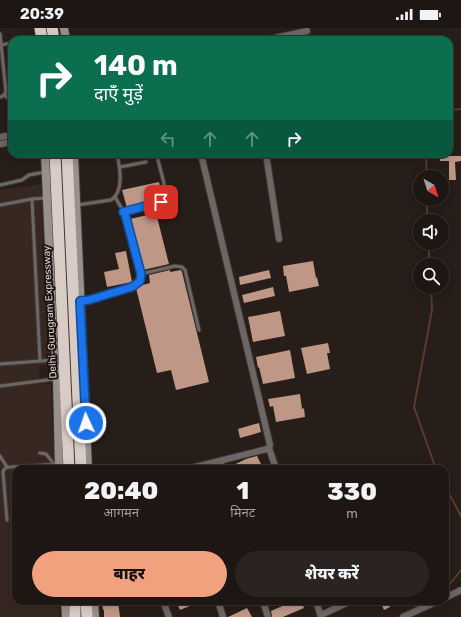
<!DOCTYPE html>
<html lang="hi">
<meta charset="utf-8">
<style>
body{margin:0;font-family:Rubik,"Noto Sans Devanagari",sans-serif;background:#2a2321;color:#f1f3f6;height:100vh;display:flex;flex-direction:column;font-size:15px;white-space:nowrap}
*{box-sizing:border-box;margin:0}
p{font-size:13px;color:#a09fa0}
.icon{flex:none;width:22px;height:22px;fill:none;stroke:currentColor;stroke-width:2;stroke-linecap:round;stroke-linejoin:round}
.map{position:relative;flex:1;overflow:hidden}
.details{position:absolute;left:12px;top:437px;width:437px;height:140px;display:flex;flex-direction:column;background:#1d1613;border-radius:12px;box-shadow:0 2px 10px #0003,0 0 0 1px #3b3533}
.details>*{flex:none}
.guide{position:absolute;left:8px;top:8px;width:445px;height:122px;border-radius:12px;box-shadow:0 2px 10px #0003,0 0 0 1px #3b3533;background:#0b6e4f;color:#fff;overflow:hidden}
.needle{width:26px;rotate:141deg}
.controls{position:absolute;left:413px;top:142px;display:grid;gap:8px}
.controls a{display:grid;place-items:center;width:36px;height:36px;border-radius:50%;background:#1d1613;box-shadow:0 2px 10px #0003,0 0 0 1px #3b3533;font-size:20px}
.pin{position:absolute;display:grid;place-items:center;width:34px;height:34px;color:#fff;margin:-17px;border-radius:8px;box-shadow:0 2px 6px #0006}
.me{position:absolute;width:44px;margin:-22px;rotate:357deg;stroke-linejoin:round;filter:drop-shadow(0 0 3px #0008)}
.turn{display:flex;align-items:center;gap:14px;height:84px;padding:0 20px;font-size:18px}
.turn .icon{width:52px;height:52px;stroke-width:2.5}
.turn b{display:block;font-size:28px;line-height:34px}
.lanes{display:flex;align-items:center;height:38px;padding:0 20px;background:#0003;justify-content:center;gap:20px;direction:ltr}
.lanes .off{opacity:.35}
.eta{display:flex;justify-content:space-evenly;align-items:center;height:68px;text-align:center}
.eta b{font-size:24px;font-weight:800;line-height:28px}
.primary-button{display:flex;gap:8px;margin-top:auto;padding:8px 20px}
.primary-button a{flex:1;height:46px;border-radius:24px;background:#f1a17d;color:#111;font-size:16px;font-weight:800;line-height:46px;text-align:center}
.primary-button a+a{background:#2a2321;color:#f1f3f6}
.status{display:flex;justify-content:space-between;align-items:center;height:28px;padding:0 20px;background:#1d1613;direction:ltr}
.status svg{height:11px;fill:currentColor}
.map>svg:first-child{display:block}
.built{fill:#372721}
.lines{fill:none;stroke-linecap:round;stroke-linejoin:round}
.stream{stroke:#5b3a2b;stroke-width:2}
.building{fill:#be9786}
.lane-casing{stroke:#403733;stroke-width:5}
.street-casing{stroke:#403733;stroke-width:8}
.secondary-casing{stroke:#403733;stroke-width:10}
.highway-casing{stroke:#403733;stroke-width:13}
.lane{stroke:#6c6765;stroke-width:3}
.street{stroke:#6c6765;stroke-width:6}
.secondary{stroke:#98908c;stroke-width:8}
.highway{stroke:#d9ccc6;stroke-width:11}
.route-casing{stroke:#114b97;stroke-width:10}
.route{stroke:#1a73e8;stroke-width:7}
.labels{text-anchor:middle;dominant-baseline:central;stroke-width:4;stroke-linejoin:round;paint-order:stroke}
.street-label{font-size:10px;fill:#dcd5d3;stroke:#1d1410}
</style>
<div class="status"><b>20:39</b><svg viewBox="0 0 49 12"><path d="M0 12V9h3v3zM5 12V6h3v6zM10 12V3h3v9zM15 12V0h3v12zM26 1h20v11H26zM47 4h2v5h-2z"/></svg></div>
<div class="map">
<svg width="461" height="589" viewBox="0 0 461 589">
<rect width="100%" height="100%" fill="#271d19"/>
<polygon class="built" points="41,156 48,337 40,338 38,356 51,356 54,441 16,441 16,573 59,573 59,589 0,589 0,162"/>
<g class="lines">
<g class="stream">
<polyline points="449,82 461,81"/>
<polyline points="426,126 427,149"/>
<polyline points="427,171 427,193"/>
<polyline points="428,215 430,237"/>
<polyline points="431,259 432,282 414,379 436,441"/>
<polyline points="445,458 461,488"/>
<polyline points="445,562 461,542"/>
<polyline points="408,584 428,573"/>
</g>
</g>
<g class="building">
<polygon points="440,128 461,128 461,133 455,134 456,152 449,152 449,133 440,133"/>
<polygon points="159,154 162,171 160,172 127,180 122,162"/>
<polygon points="156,185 169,236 143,242 130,191"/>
<polygon points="126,223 132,254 107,259 104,244 119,241 115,225"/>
<polygon points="313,233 316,250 317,249 319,258 289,264 286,248 284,248 283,238"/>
<polygon points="170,242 170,244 181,242 182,244 209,354 176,362 171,342 157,345 136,260 139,258 150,255 149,247"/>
<polygon points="269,242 271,250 240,257 239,249"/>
<polygon points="273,259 275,268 244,275 242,267"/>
<polygon points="280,283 285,308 253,314 248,289"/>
<polygon points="328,315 330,325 327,325 330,341 307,346 301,320"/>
<polygon points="290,322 295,350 263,356 259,339 258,340 256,329"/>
<polygon points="300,366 302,381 304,380 305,389 276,394 273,378 270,379 268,371"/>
<polygon points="259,395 261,404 240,410 238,401"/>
<polygon points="257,428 261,436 250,441 227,441 227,440 246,431"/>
<polygon points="102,573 118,573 120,589 104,589 104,582 103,582"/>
<polygon points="176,573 202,573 180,582"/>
<polygon points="294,573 301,573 304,580 283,589 272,589 271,583"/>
<polygon points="380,573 387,573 390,579 384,582"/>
<polygon points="247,580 252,589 228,589"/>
</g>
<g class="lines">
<defs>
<g id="lane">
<polyline points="0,6 6,64 3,68 0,69"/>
<polyline points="27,12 37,10"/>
<polyline points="1,17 12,15"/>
<polyline points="5,67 12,75"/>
<polyline points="120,139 146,134"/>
<polyline points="0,157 22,152 29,147 45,144"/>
<polyline points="32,171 40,333"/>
<polyline points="0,177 32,171 46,170"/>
<path d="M77 177 111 172C124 164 120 139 117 126"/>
<path d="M123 184 161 175C165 173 166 172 167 167L158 132"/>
<polyline points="141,246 175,238 182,239 185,242 199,302"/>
<path d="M82 273 132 259C138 256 141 253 141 246L125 186 115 169"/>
<polyline points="0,336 54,332"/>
<polyline points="0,358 55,351"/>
<polyline points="40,425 46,426 54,436"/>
<polyline points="0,428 7,439"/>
<path d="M7 492 3 444C4 440 6 439 10 439L59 436"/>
</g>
<g id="street">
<polyline points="266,12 307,3"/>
<polyline points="0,109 12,107"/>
<polyline points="0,116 12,114"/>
<polyline points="266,126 279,211"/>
<polyline points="269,420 276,441"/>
<polyline points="220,433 223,441"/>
<polyline points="187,441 267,421 269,420 270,417 201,126"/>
<polyline points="445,570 461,562"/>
<polyline points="163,573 169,589"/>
<polyline points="218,573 223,589"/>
<polyline points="263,573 268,589"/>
<polyline points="316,573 321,589"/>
<polyline points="321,587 351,573"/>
<polyline points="403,589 438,573"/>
</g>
<g id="secondary">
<polyline points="64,0 66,12"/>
<polyline points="45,126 54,332 57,351 59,441"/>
<polyline points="74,126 88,441"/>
<polyline points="65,573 66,589"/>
<polyline points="94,573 95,589"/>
</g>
<g id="highway">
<polyline points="40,0 42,12"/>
<polyline points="52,0 54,12"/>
<polyline points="55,126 69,441"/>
<polyline points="67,126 81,441"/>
<polyline points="75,573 75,589"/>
<polyline points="86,573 87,589"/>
</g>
</defs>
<use href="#lane" class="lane-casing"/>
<use href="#street" class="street-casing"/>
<use href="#secondary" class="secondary-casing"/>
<use href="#highway" class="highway-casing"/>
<use href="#lane" class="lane"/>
<use href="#street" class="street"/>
<use href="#secondary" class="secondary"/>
<use href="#highway" class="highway"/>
</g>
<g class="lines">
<defs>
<polyline id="route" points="86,395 80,273 89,272 132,259 140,253 141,246 125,186 123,184 161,174"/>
</defs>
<use href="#route" class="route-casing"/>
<use href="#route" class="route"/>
</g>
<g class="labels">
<g class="street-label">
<text transform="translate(50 284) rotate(-93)">Delhi-Gurugram Expressway</text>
</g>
</g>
</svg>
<div class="controls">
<a><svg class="needle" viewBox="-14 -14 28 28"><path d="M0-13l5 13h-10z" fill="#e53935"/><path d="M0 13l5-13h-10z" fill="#a09fa0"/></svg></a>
<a><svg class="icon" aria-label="sound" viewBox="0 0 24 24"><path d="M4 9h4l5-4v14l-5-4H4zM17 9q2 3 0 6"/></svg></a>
<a><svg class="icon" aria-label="search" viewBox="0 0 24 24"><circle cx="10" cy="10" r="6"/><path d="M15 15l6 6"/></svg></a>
</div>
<div class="pin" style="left:161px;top:174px;background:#d93025"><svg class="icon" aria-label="arrive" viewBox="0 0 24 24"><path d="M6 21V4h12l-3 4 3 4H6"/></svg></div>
<svg class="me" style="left:86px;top:395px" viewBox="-20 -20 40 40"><circle r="17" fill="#1a73e8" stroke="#fff" stroke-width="3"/><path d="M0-11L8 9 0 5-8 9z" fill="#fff"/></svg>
<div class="guide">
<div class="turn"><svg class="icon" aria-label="right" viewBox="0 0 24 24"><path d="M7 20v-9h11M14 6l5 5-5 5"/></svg><div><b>140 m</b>दाएँ मुड़ें</div></div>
<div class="lanes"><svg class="icon off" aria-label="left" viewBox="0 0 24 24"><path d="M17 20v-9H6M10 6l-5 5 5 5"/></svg><svg class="icon off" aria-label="ahead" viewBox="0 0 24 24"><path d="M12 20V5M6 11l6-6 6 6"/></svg><svg class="icon off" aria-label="ahead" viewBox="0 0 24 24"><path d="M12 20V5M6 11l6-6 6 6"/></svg><svg class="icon" aria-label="right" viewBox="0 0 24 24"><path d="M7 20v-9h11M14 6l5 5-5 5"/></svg></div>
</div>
<section class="details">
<div class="eta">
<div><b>20:40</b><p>आगमन</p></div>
<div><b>1</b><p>मिनट</p></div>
<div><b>330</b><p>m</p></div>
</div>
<div class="primary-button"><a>बाहर</a><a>शेयर करें</a></div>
</section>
</div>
